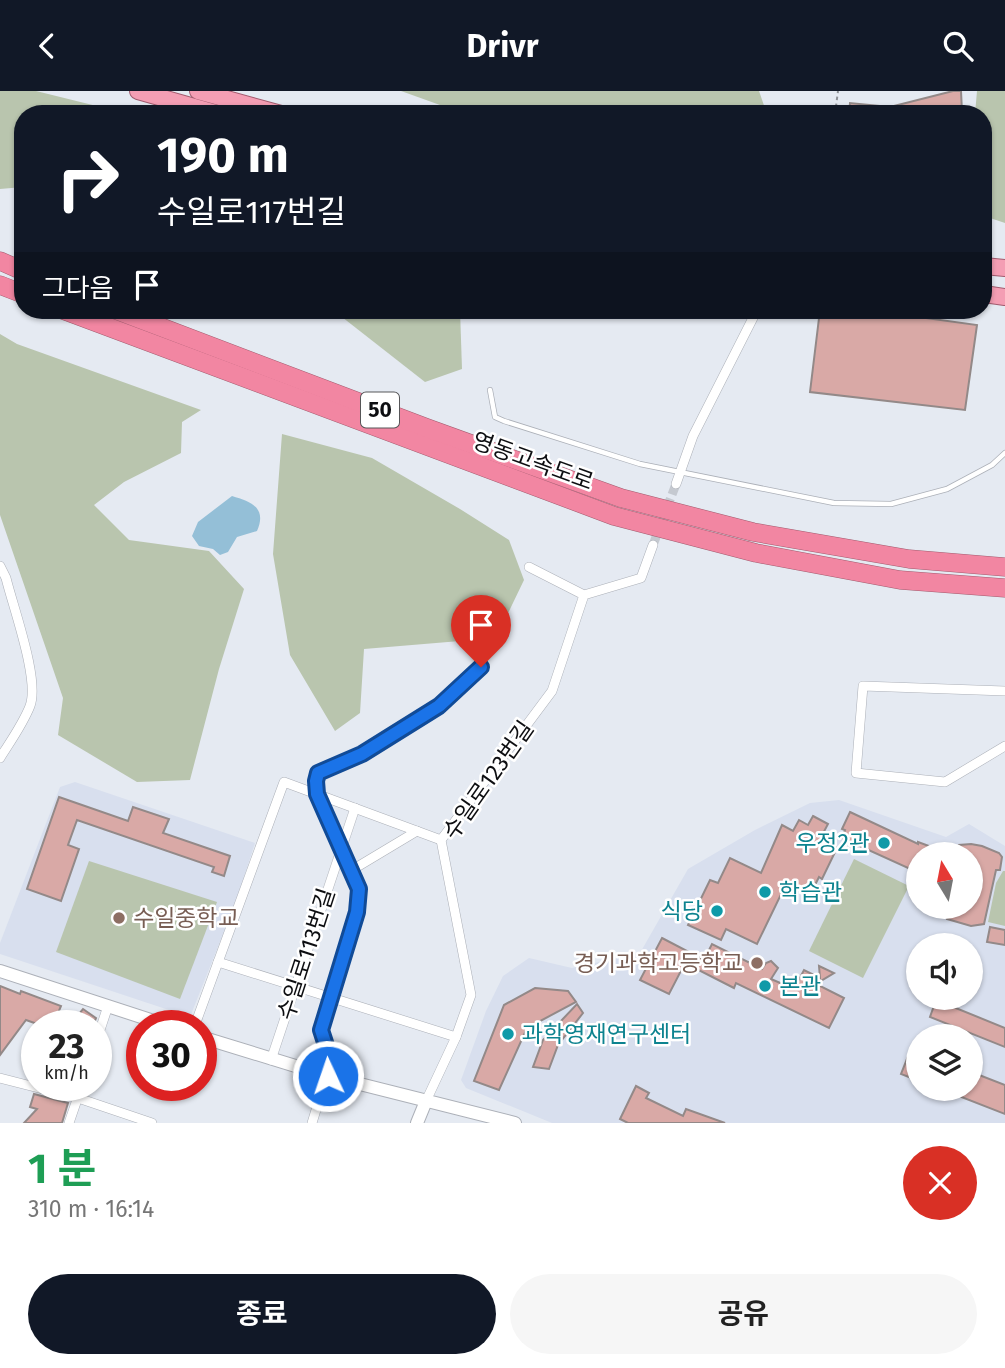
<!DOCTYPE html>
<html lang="ko">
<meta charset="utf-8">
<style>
body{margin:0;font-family:"Fira Sans","Noto Sans KR",sans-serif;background:#f6f6f6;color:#222;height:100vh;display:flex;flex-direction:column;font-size:26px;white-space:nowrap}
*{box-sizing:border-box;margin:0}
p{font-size:23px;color:#767676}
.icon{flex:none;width:38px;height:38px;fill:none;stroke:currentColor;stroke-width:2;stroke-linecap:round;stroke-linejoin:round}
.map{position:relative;height:1032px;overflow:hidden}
.drawer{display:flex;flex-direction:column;background:#fff;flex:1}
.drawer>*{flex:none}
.hud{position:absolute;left:14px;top:14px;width:978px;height:214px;border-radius:28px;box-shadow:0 2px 5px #0004;background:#111827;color:#fff;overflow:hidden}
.needle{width:46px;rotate:350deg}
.tools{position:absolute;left:906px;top:751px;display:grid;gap:14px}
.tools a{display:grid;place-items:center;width:77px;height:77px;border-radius:50%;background:#fff;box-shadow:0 2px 5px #0004;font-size:35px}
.speed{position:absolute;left:21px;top:919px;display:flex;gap:14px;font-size:35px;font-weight:700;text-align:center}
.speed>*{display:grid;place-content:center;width:91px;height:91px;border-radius:50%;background:#fff;box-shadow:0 2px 5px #0004;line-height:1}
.speed small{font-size:18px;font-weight:400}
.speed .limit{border:10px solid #d22;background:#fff;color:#111}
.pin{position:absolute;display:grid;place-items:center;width:60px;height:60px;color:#fff;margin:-72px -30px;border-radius:50% 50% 50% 0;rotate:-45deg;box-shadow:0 0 7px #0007}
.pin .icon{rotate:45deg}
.me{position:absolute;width:77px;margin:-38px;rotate:357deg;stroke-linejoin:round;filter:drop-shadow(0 0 5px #0008)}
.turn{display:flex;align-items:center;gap:24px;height:147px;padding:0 28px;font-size:32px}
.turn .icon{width:91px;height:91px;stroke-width:2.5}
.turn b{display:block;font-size:49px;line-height:60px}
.then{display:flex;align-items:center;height:66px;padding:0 28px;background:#0003;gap:14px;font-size:26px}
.round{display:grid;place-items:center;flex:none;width:74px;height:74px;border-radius:37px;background:#f6f6f6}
.overview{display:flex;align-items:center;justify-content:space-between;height:119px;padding:0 28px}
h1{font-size:42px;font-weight:700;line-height:52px;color:#1e9e55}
.cta{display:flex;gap:14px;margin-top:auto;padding:14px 28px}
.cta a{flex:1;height:80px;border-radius:42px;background:#111827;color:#fff;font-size:28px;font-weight:700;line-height:80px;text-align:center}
.cta a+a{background:#f6f6f6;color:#222}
header{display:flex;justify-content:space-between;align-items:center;height:91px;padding:0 28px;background:#111827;color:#fff;font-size:32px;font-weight:700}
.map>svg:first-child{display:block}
.built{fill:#d8dfee;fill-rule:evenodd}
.green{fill:#b9c5ae}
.water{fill:#94bfd7}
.building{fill:#d9a9a6;stroke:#938988;stroke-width:2}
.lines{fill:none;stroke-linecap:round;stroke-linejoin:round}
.minor-tunnel{stroke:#c5c9d0;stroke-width:9;stroke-dasharray:9 4.5;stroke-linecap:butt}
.service-casing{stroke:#acb0b8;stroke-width:6}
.minor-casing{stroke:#acb0b8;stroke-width:10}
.tertiary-casing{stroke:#acb0b8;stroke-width:14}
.trunk-casing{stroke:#a25c6f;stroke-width:18}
.motorway-casing{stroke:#a25c6f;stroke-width:19}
.path{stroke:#8e9197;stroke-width:2;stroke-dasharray:3.5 3.5;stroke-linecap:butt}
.service{stroke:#fff;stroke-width:4.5}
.minor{stroke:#fff;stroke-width:9}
.tertiary{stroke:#fff;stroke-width:12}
.trunk{stroke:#f49eb4;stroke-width:16}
.motorway{stroke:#f286a2;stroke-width:18}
.route-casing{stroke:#114b97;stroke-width:18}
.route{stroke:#1a73e8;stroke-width:12}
.culture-dot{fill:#0f9aa8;stroke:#fff;stroke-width:2.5}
.education-dot{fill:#8d6e63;stroke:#fff;stroke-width:2.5}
.labels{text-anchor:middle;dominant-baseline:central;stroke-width:5;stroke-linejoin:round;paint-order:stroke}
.shield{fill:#fff;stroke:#565658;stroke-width:2}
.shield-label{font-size:21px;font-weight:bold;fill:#0d0e11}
.street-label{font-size:23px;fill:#0d0e11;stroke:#fff}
.culture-label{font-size:23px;fill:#0d838f;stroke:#fff;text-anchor:start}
.education-label{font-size:23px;fill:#785e54;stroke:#fff;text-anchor:start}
</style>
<header><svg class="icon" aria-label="back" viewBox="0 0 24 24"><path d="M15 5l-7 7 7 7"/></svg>Drivr<svg class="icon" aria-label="search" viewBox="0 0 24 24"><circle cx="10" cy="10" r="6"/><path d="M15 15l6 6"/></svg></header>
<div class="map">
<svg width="1005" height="1032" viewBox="0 0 1005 1032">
<rect width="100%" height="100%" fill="#e5eaf2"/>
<g class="built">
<polygon points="75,691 255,752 237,808 190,926 0,863 0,852 60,696"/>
<path d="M839 709 946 746 969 733 1005 755V1032H552L466 997 461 989 486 920 503 885 529 867 572 877 640 862 688 778 755 739 810 712ZM919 763H971V816H919ZM919 854H971V906H919ZM919 945H971V998H919Z"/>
</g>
<g class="green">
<polygon points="0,0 36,0 129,23 23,23 23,96 0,98"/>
<polygon points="401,0 759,0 767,23 465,23"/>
<polygon points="977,0 1005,0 1005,132 984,125 984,23 975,23"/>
<polygon points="333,219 460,219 462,278 425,291"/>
<polygon points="0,243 17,253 201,319 182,331 181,362 124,391 94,414 129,449 209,460 244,498 219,578 190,689 137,691 58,644 63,607 0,424"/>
<polygon points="282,343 372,367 460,418 509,449 524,489 496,547 364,558 360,622 335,640 290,564 273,463"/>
<polygon points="854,768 909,795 863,887 809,860"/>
<polygon points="89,770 217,811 180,908 56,861"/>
<polygon points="1003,780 1005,780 1005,835 988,831 996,792"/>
</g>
<path class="water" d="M232 405C252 411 267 417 257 440L237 446 228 461 220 464 213 458 199 455 192 445 198 431Z"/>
<g class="building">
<polygon points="953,0 961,0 962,21 849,23 850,12 890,16"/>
<polygon points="820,219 868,219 977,234 965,319 810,301"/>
<polygon points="59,706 128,730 133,716 169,728 163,742 230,765 224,785 212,781 214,776 77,729 68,754 79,758 61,810 27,798"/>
<polygon points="850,721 918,753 918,751 929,755 925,763 919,763 919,782 842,747 845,739 842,738"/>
<polygon points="813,725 828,733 819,750 837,757 822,788 819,786 810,804 786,793 757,853 726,838 721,849 688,834 710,789 718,792 730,767 761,782 782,734 793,740 799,729 808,734"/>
<polygon points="971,753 982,755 999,762 1002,766 1000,779 996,779 984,833 971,835 947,828 949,816 971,816 971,763 956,763 959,754"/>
<polygon points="990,836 1005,839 1005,854 987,851"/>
<polygon points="662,847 704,869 712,853 762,878 766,872 771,870 778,877 771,888 794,898 804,879 820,887 819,875 834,882 816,893 844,907 829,937 736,892 734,897 685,872 669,903 640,889"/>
<polygon points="0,895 20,903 21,900 61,915 53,934 40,934 26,929 0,964"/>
<polygon points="535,897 568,900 576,911 527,937 499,999 474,990 504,914"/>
<polygon points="936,909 1005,937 1005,956 930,926"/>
<polygon points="577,913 583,922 558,954 549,978 533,976 543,949"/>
<polygon points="83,918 96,927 93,934 70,934"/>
<polygon points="911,958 919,962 919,990 901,983"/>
<polygon points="974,982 1005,994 1005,1023 941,998 971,998"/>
<polygon points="636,995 649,1002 646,1007 683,1025 686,1018 725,1032 628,1032 620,1028"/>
<polygon points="34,1003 68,1012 62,1032 24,1032 37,1018 30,1016"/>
</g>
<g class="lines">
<polyline class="minor-tunnel" points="653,454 676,393"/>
<defs>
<polyline id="service" points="490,299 495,326 504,330 640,373 834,412 891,413 947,398 992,374 1005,362"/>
<g id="minor">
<polyline points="676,393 693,345 757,219"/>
<path d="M0 475 6 487C13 516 40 589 30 615 23 633 10 651 0 667"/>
<polyline points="529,476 584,504"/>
<polyline points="1005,600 863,595 856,682 945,691 1005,655"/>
<polyline points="352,779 417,740"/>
<polyline points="218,871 456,946"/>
<polyline points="195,934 284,691 441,749"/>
<polyline points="96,951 108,915"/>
<polyline points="271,969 355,717"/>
<polyline points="0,987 78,1007 152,1032"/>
<polyline points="426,1010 456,946 471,904 441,749 552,600 584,504 641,487 653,454"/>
<polyline points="69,1032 82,994"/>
<polyline points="312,1032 331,970 321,939 357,821 359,798 317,703 316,690 318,682 362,663 439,615 481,576"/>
</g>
<g id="tertiary">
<polyline points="0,880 166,934"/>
<polyline points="201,946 328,985 515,1032"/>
<polyline points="417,1032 426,1010"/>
</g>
<g id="trunk">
<polyline points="138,0 219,23"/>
<polyline points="198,0 281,23"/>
<polyline points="984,175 1005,177"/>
<polyline points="984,203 1005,206"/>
</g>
<g id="motorway">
<polyline points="0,170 23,180"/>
<polyline points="0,194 23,203"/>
<polyline points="63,219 614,425 756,462 900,489 1005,497"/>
<polyline points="116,219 427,337 621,407 753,441 909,468 1005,476"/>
</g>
</defs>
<use href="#service" class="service-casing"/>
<use href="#minor" class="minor-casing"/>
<use href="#tertiary" class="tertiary-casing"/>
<use href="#trunk" class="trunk-casing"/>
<use href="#motorway" class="motorway-casing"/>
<polyline class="path" points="835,23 838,0"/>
<use href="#service" class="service"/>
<use href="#minor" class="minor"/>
<use href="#tertiary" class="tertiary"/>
<use href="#trunk" class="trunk"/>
<use href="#motorway" class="motorway"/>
</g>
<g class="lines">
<defs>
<polyline id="route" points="328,985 331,970 321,939 357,821 359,798 317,703 316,690 318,682 362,663 439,615 481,576"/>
</defs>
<use href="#route" class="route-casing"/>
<use href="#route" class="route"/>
</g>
<g class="culture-dot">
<circle cx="884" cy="752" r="7"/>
<circle cx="765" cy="801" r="7"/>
<circle cx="717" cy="820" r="7"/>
<circle cx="765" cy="895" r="7"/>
<circle cx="508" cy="943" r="7"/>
</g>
<g class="education-dot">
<circle cx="119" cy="827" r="7"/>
<circle cx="757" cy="872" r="7"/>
</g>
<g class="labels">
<rect class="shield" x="361" y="301.5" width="38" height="35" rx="5"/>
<g class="shield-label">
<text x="380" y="319">50</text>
</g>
<g class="street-label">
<text transform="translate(533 370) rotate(20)">영동고속도로</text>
<text transform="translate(488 689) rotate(-55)">수일로123번길</text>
<text transform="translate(306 863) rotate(-72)">수일로113번길</text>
</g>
<g class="culture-label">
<text x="870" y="752" text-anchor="end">우정2관</text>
<text x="779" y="801">학습관</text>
<text x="703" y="820" text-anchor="end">식당</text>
<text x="779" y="895">본관</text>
<text x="522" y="943">과학영재연구센터</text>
</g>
<g class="education-label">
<text x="133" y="827">수일중학교</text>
<text x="743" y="872" text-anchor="end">경기과학고등학교</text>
</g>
</g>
</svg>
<div class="tools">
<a><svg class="needle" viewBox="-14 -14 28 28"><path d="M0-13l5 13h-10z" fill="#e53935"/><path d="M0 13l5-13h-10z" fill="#767676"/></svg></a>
<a><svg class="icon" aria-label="sound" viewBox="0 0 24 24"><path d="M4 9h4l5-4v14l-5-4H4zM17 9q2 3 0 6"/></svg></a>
<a><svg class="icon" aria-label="layers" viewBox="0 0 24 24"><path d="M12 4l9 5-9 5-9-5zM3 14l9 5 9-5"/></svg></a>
</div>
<div class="speed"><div>23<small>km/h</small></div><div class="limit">30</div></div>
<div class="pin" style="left:481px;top:576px;background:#d93025"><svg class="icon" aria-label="arrive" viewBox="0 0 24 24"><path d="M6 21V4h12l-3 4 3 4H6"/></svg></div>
<svg class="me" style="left:328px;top:985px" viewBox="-20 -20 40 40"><circle r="17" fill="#1a73e8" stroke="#fff" stroke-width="3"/><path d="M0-11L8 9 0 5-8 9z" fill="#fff"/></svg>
<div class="hud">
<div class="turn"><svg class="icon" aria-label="right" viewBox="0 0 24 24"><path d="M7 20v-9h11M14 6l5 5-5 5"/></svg><div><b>190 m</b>수일로117번길</div></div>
<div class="then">그다음<svg class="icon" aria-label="arrive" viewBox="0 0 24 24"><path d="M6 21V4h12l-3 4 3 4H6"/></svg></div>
</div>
</div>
<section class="drawer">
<div class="overview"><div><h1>1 분</h1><p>310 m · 16:14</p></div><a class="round" style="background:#d93025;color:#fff"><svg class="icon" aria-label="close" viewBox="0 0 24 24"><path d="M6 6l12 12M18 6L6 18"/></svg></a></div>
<div class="cta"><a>종료</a><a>공유</a></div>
</section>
